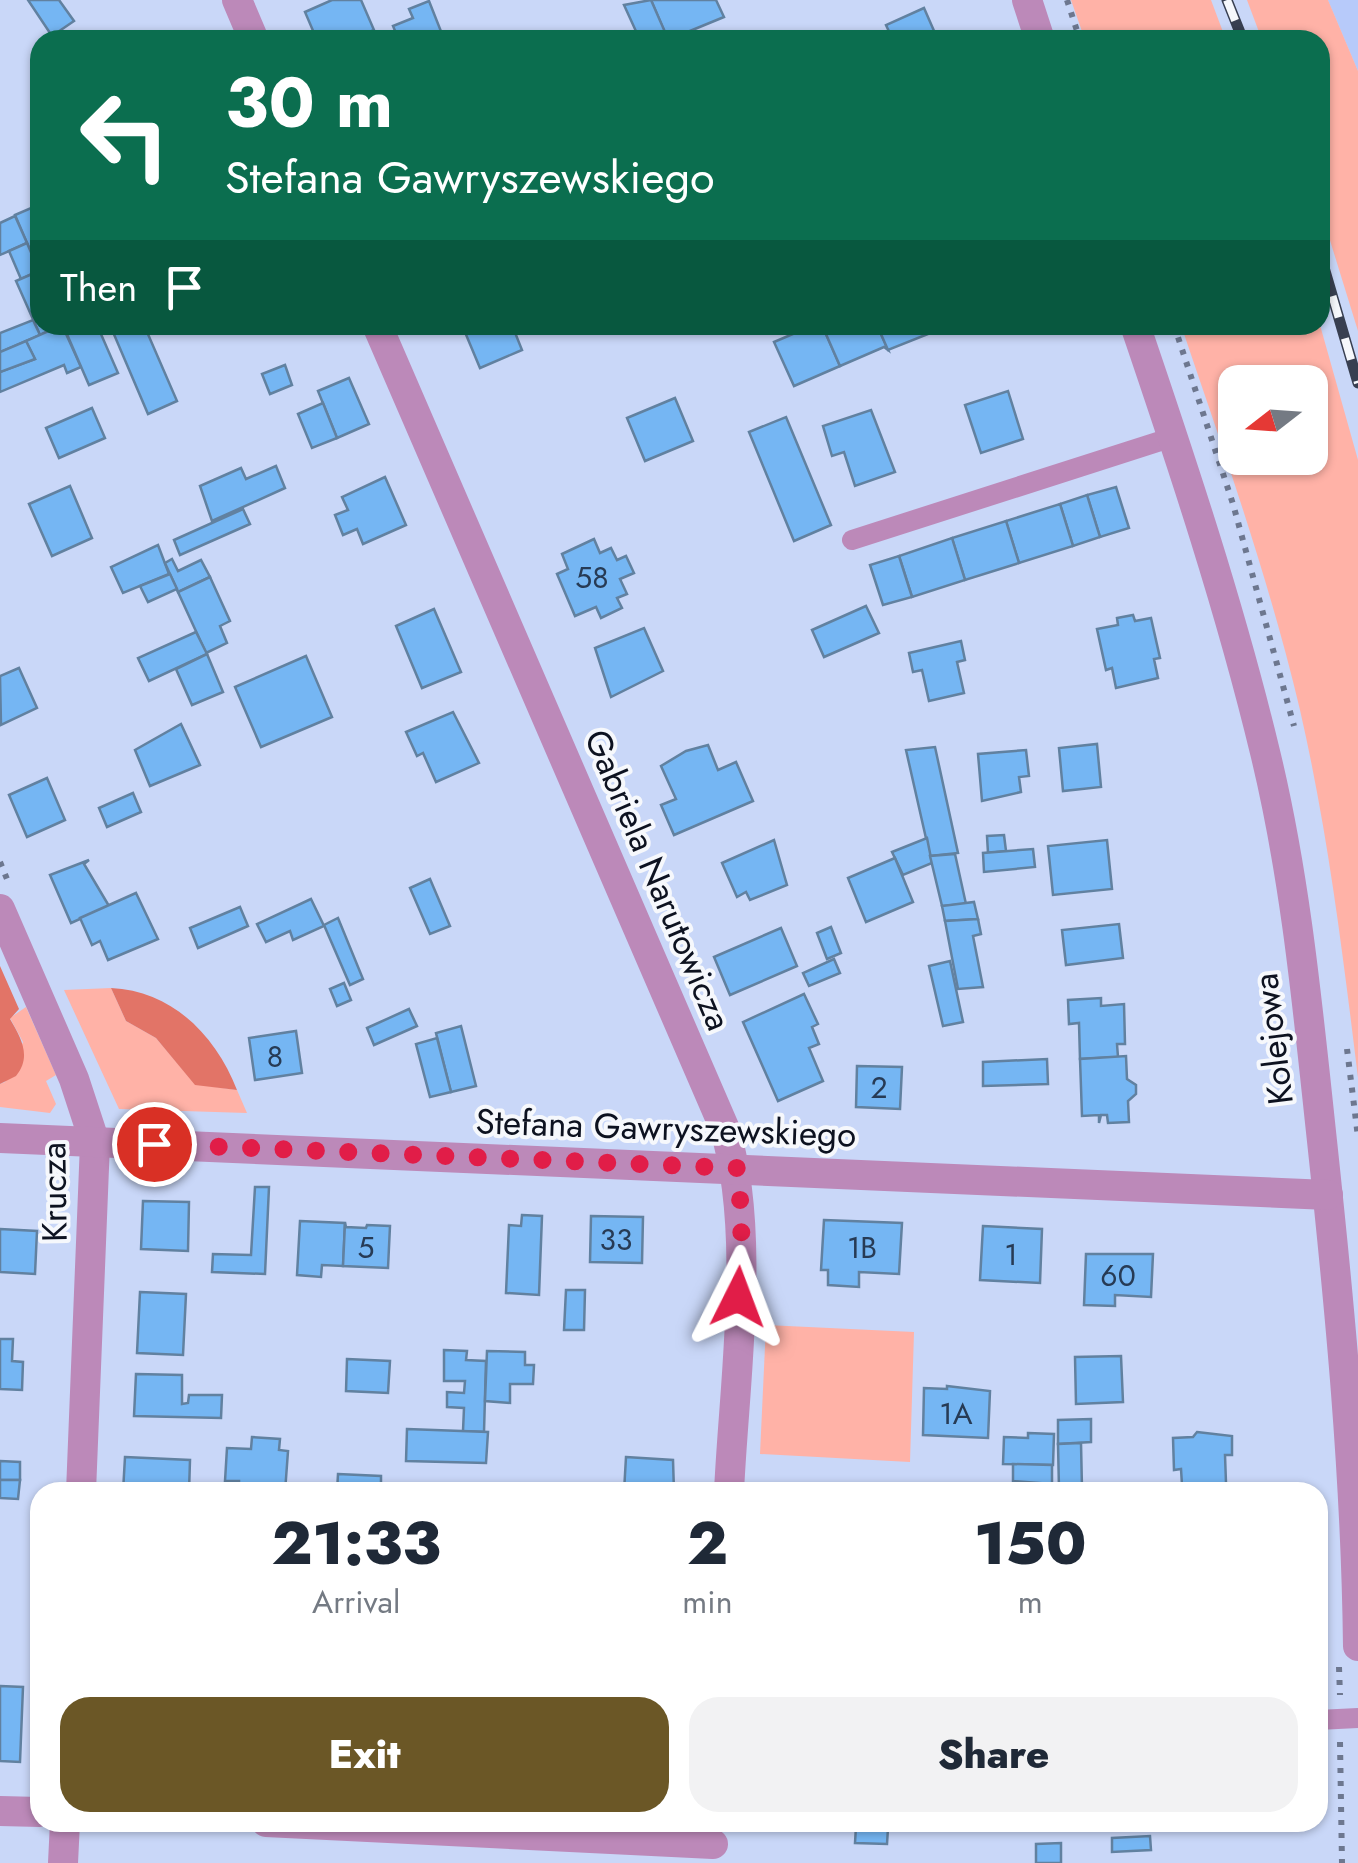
<!DOCTYPE html>
<style>
body{margin:0;font-family:Jost,sans-serif;background:#f2f2f3;color:#1f2937;height:100vh;display:flex;flex-direction:column;font-size:38px;white-space:nowrap}
*{box-sizing:border-box;margin:0}
p{font-size:32px;color:#747a83}
.icon{flex:none;width:55px;height:55px;fill:none;stroke:currentColor;stroke-width:2;stroke-linecap:round;stroke-linejoin:round}
.map{position:relative;flex:1;overflow:hidden}
.side{position:absolute;left:30px;top:1482px;width:1298px;height:350px;display:flex;flex-direction:column;background:#fff;border-radius:30px;box-shadow:0 2px 8px #0004}
.side>*{flex:none}
.hud{position:absolute;left:30px;top:30px;width:1300px;height:305px;border-radius:30px;box-shadow:0 2px 8px #0004;background:#0b6e4f;color:#fff;overflow:hidden}
.needle{width:65px;rotate:253deg}
.buttons{position:absolute;left:1218px;top:365px;display:grid;gap:20px}
.buttons a{display:grid;place-items:center;width:110px;height:110px;border-radius:20px;background:#fff;box-shadow:0 2px 8px #0004;font-size:50px}
.pin{position:absolute;display:grid;place-items:center;width:85px;height:85px;color:#fff;margin:-42px;border:5px solid #fff;border-radius:50%;box-shadow:0 2px 10px #0007}
.me{position:absolute;width:110px;margin:-55px;rotate:3deg;stroke-linejoin:round;filter:drop-shadow(0 0 8px #0008)}
.turn{display:flex;align-items:center;gap:35px;height:210px;padding:0 30px;font-size:45px}
.turn .icon{width:130px;height:130px;stroke-width:2.5}
.turn b{display:block;font-size:70px;line-height:85px}
.then{display:flex;align-items:center;height:95px;padding:0 30px;background:#0003;gap:20px;font-size:38px}
.eta{display:flex;justify-content:space-evenly;align-items:center;height:170px;text-align:center}
.eta b{font-size:60px;font-weight:800;line-height:70px}
.primary-button{display:flex;gap:20px;margin-top:auto;padding:20px 30px}
.primary-button a{flex:1;height:115px;border-radius:30px;background:#6b5726;color:#fff;font-size:40px;font-weight:800;line-height:115px;text-align:center}
.primary-button a+a{background:#f2f2f3;color:#1f2937}
.map>svg:first-child{display:block}
.built{fill:#b7cafa}
.green{fill:#ffb2a7;fill-rule:evenodd}
.forest{fill:#e27467}
.building{fill:#75b6f3;stroke:#6181a0;stroke-width:2.5}
.lines{fill:none;stroke-linecap:round;stroke-linejoin:round}
.path{stroke:#6d778f;stroke-width:6;stroke-dasharray:5 8;stroke-linecap:butt}
.lane{stroke:#bc89b9;stroke-width:20}
.street{stroke:#bc89b9;stroke-width:30}
.rail-casing{stroke:#383f51;stroke-width:11}
.rail{stroke:#f6f8fc;stroke-width:8;stroke-dasharray:22;stroke-linecap:butt}
.route{stroke:#e11d48;stroke-width:18;stroke-dasharray:0 32.4}
.labels{text-anchor:middle;dominant-baseline:central;stroke-width:8;stroke-linejoin:round;paint-order:stroke}
.number-label{font-size:30px;fill:#273b55}
.street-label{font-size:35px;fill:#0d1220;stroke:#f6f8fc}
</style>
<div class="map">
<svg width="1358" height="1863" viewBox="0 0 1358 1863">
<rect width="100%" height="100%" fill="#c9d7f8"/>
<polygon class="built" points="1328,0 1358,0 1358,71"/>
<g class="green">
<polygon points="1071,0 1211,0 1226,40 1085,40"/>
<polygon points="1247,0 1328,0 1358,71 1358,331 1320,208 1320,40 1262,40"/>
<path d="M1181 325H1320L1358 460V1078C1343 955 1328 832 1300 710 1269 579 1224 452 1181 325ZM1235 382H1310V458H1235Z"/>
<polygon points="111,988 126,1021 156,1038 195,1084 237,1090 247,1113 119,1109 64,990"/>
<polygon points="26,1007 56,1075 46,1081 56,1104 50,1113 0,1107 0,1084 5,1082 23,1042 10,1018"/>
<polygon points="766,1325 914,1332 910,1462 760,1454"/>
</g>
<g class="forest">
<path d="M0 966 19 1009 10 1019C21 1038 32 1056 16 1076L0 1084Z"/>
<path d="M111 988C173 991 216 1036 237 1090L195 1085 156 1038 126 1021Z"/>
</g>
<g class="building">
<polygon points="28,0 59,0 74,21 52,36"/>
<polygon points="332,0 361,0 374,30 351,40 317,40 305,12"/>
<polygon points="651,0 716,0 724,17 668,40"/>
<polygon points="651,0 665,32 640,40 624,5"/>
<polygon points="429,1 444,39 399,40 393,26 413,18 409,9"/>
<polygon points="924,8 938,40 893,40 886,25"/>
<polygon points="38,205 40,227 36,229 40,273 15,215"/>
<polygon points="15,216 27,243 0,255 0,223"/>
<polygon points="27,243 39,271 21,279 9,251"/>
<polygon points="39,271 40,325 62,325 40,335 16,281"/>
<polygon points="33,320 40,335 0,352 0,333"/>
<polygon points="62,325 81,367 67,373 64,365 0,392 0,372 35,359 26,341"/>
<polygon points="63,325 97,325 118,373 89,385"/>
<polygon points="110,325 144,325 177,401 148,414"/>
<polygon points="462,325 512,325 522,350 480,368"/>
<polygon points="814,325 822,325 840,366 794,386 774,342"/>
<polygon points="822,325 877,325 888,350 884,347 840,366"/>
<polygon points="877,325 925,325 928,334 888,350"/>
<polygon points="26,341 35,359 0,372 0,352"/>
<polygon points="285,365 292,385 270,394 262,374"/>
<polygon points="349,378 369,424 337,438 318,391"/>
<polygon points="1008,391 1023,439 981,453 965,405"/>
<polygon points="675,398 693,441 645,461 627,418"/>
<polygon points="323,403 337,438 312,448 298,414"/>
<polygon points="92,408 105,438 59,458 46,428"/>
<polygon points="871,410 895,472 855,486 844,452 832,456 823,426"/>
<polygon points="786,417 831,525 794,541 749,432"/>
<polygon points="276,466 285,488 212,521 200,486 241,468 246,479"/>
<polygon points="385,477 406,525 363,544 357,529 343,535 335,515 348,510 342,497"/>
<polygon points="70,486 92,538 52,556 29,504"/>
<polygon points="1116,487 1129,528 1100,537 1087,495"/>
<polygon points="1087,495 1100,537 1073,546 1060,504"/>
<polygon points="1060,504 1073,546 1019,563 1006,521"/>
<polygon points="243,509 250,524 180,555 174,540"/>
<polygon points="1006,521 1019,563 965,580 952,538"/>
<polygon points="952,538 965,580 912,597 899,556"/>
<polygon points="594,539 600,553 611,548 617,560 626,556 634,573 620,579 627,594 617,598 622,608 601,618 596,607 575,616 557,574 568,569 562,554"/>
<polygon points="158,545 169,574 123,593 111,567"/>
<polygon points="899,556 912,597 883,605 870,565"/>
<polygon points="172,559 178,571 201,560 210,577 178,592 165,563"/>
<polygon points="170,574 177,589 148,602 140,586"/>
<polygon points="210,577 230,621 220,626 227,643 206,653 178,592"/>
<polygon points="866,606 879,633 824,657 812,630"/>
<polygon points="434,609 461,672 422,688 396,626"/>
<polygon points="1133,615 1135,621 1151,618 1160,658 1154,659 1158,678 1116,688 1112,668 1106,670 1097,629 1118,625 1117,618"/>
<polygon points="644,628 663,671 611,697 595,648"/>
<polygon points="196,632 207,654 149,681 138,658"/>
<polygon points="961,641 965,660 957,662 964,693 929,701 922,670 913,672 909,653"/>
<polygon points="207,654 223,692 192,705 176,669"/>
<polygon points="306,656 332,717 261,747 235,687"/>
<polygon points="19,668 37,708 1,725 0,676"/>
<polygon points="453,712 479,763 436,782 423,753 417,756 406,732"/>
<polygon points="181,724 200,765 150,786 135,750"/>
<polygon points="1097,744 1101,787 1063,791 1059,748"/>
<polygon points="708,745 718,770 736,762 753,801 674,835 661,805 676,799 661,766 686,751"/>
<polygon points="935,747 958,853 930,856 906,750"/>
<polygon points="1026,750 1029,776 1019,777 1021,792 982,801 978,754"/>
<polygon points="47,778 65,820 27,837 9,795"/>
<polygon points="133,793 141,812 107,827 99,808"/>
<polygon points="1004,835 1006,851 988,853 987,836"/>
<polygon points="927,838 932,863 903,875 892,852"/>
<polygon points="774,840 787,885 750,900 746,892 737,897 722,863"/>
<polygon points="1107,840 1112,889 1053,895 1048,846"/>
<polygon points="1033,849 1035,867 984,872 983,853"/>
<polygon points="955,854 966,904 942,906 930,856"/>
<polygon points="895,858 913,902 866,922 848,878"/>
<polygon points="89,860 84,864 109,906 71,923 50,875"/>
<polygon points="430,879 450,926 430,934 410,888"/>
<polygon points="136,893 158,939 108,960 100,941 92,945 80,918"/>
<polygon points="311,899 324,926 293,940 290,931 266,942 257,924"/>
<polygon points="974,902 978,919 945,921 942,906"/>
<polygon points="240,907 248,926 198,948 190,928"/>
<polygon points="338,918 363,979 350,985 324,925"/>
<polygon points="978,919 981,934 973,936 983,987 958,989 945,921"/>
<polygon points="1119,924 1123,958 1066,965 1062,930"/>
<polygon points="831,927 841,953 827,959 817,933"/>
<polygon points="781,928 797,966 730,995 714,957"/>
<polygon points="834,959 840,973 809,986 803,973"/>
<polygon points="950,961 963,1022 943,1026 929,966"/>
<polygon points="344,983 351,1000 337,1006 330,989"/>
<polygon points="804,994 818,1024 812,1027 819,1044 809,1048 823,1081 778,1101 743,1022"/>
<polygon points="1101,998 1101,1006 1124,1004 1125,1044 1117,1044 1118,1057 1080,1059 1079,1023 1069,1024 1068,1000"/>
<polygon points="409,1009 417,1026 374,1045 367,1028"/>
<polygon points="461,1026 476,1086 451,1092 436,1033"/>
<polygon points="296,1031 302,1073 255,1080 249,1038"/>
<polygon points="437,1038 451,1092 430,1097 416,1044"/>
<polygon points="1126,1056 1127,1079 1136,1085 1136,1094 1128,1101 1129,1122 1108,1123 1107,1115 1101,1115 1099,1123 1099,1115 1082,1116 1080,1059"/>
<polygon points="1047,1059 1048,1084 983,1086 983,1062"/>
<polygon points="857,1066 902,1067 900,1109 856,1107"/>
<polygon points="255,1187 269,1187 265,1274 212,1272 213,1254 251,1255"/>
<polygon points="143,1201 189,1202 188,1251 141,1249"/>
<polygon points="522,1215 542,1216 539,1295 506,1293 509,1225 521,1226"/>
<polygon points="591,1216 643,1217 642,1263 590,1262"/>
<polygon points="824,1220 902,1223 899,1274 859,1272 859,1287 828,1285 828,1270 821,1270"/>
<polygon points="300,1221 345,1223 343,1266 322,1265 321,1277 297,1275"/>
<polygon points="345,1223 346,1227 366,1228 367,1225 390,1226 388,1268 343,1266"/>
<polygon points="983,1226 1042,1229 1040,1283 980,1280"/>
<polygon points="0,1229 37,1231 35,1274 0,1272"/>
<polygon points="1086,1254 1153,1254 1151,1297 1115,1295 1115,1306 1084,1305"/>
<polygon points="566,1290 585,1290 584,1330 564,1330"/>
<polygon points="140,1292 186,1294 183,1355 137,1353"/>
<polygon points="0,1339 13,1339 12,1361 23,1362 22,1390 0,1389"/>
<polygon points="444,1350 467,1351 466,1360 486,1361 484,1432 463,1431 464,1408 447,1407 447,1392 464,1393 465,1381 444,1381"/>
<polygon points="487,1351 525,1352 525,1365 534,1365 533,1384 510,1384 510,1403 485,1401"/>
<polygon points="1121,1356 1123,1402 1076,1404 1075,1357"/>
<polygon points="347,1359 390,1361 388,1393 346,1391"/>
<polygon points="136,1374 182,1375 182,1404 188,1403 189,1395 222,1395 221,1418 134,1416"/>
<polygon points="947,1386 990,1391 988,1438 923,1435 924,1388 947,1389"/>
<polygon points="1091,1419 1091,1442 1058,1444 1058,1420"/>
<polygon points="407,1429 488,1432 486,1463 406,1461"/>
<polygon points="1197,1432 1232,1436 1232,1455 1225,1455 1226,1483 1233,1485 1175,1487 1182,1485 1181,1469 1174,1470 1173,1438 1193,1437"/>
<polygon points="1028,1433 1054,1434 1053,1465 1003,1464 1004,1437 1028,1438"/>
<polygon points="252,1437 280,1439 279,1450 288,1451 285,1492 239,1492 239,1481 225,1481 227,1448 251,1449"/>
<polygon points="1081,1443 1082,1489 1059,1489 1058,1444"/>
<polygon points="125,1457 190,1460 189,1492 123,1492"/>
<polygon points="626,1457 673,1460 674,1492 624,1492"/>
<polygon points="0,1461 20,1462 20,1480 0,1480"/>
<polygon points="1013,1464 1052,1465 1052,1484 1013,1481"/>
<polygon points="338,1474 381,1476 381,1492 337,1492"/>
<polygon points="0,1480 20,1480 18,1499 0,1498"/>
<polygon points="963,1486 1009,1487 1008,1492 963,1492"/>
<polygon points="0,1686 23,1687 20,1762 0,1761"/>
<polygon points="856,1826 888,1828 887,1844 855,1843"/>
<polygon points="1150,1836 1151,1850 1112,1852 1112,1838"/>
<polygon points="1061,1843 1061,1863 1036,1863 1036,1844"/>
</g>
<g class="lines">
<g class="path">
<polyline points="1067,0 1080,40"/>
<polyline points="1174,325 1233,504 1294,726"/>
<polyline points="0,862 7,879"/>
<polyline points="1347,1049 1358,1137"/>
<polyline points="1339,1667 1340,1695"/>
<polyline points="1340,1742 1342,1863"/>
</g>
<g class="lane">
<polyline points="852,540 1173,437"/>
<polyline points="1318,1720 1358,1718"/>
</g>
<g class="street">
<polyline points="237,0 254,40"/>
<polyline points="1027,0 1040,40"/>
<path d="M377 325 724 1127C757 1231 734 1381 729 1492"/>
<path d="M1135 325C1183 466 1230 607 1265 752 1296 879 1308 1011 1322 1141 1340 1309 1356 1476 1358 1646"/>
<polyline points="0,909 74,1079 95,1143 81,1492"/>
<polyline points="0,1138 1328,1195"/>
<polyline points="0,1811 40,1812"/>
<polyline points="266,1822 713,1844"/>
<polyline points="63,1863 65,1822"/>
</g>
<defs>
<g id="rail">
<polyline points="1227,0 1243,40"/>
<polyline points="1320,254 1358,383"/>
</g>
</defs>
<use href="#rail" class="rail-casing"/>
<use href="#rail" class="rail"/>
</g>
<g class="lines">
<polyline class="route" points="154,1144 737,1168 742,1219 738,1297"/>
</g>
<g class="labels">
<g class="number-label">
<text x="592" y="577">58</text>
<text x="275" y="1056">8</text>
<text x="879" y="1087">2</text>
<text x="616" y="1239">33</text>
<text x="366" y="1247">5</text>
<text x="862" y="1247">1B</text>
<text x="1011" y="1254">1</text>
<text x="1118" y="1275">60</text>
<text x="956" y="1413">1A</text>
</g>
<g class="street-label">
<text transform="translate(658 880) rotate(67)">Gabriela Narutowicza</text>
<text transform="translate(1273 1039) rotate(-97)">Kolejowa</text>
<text transform="translate(666 1128) rotate(2)">Stefana Gawryszewskiego</text>
<text transform="translate(54 1192) rotate(-91)">Krucza</text>
</g>
</g>
</svg>
<div class="buttons">
<a><svg class="needle" viewBox="-14 -14 28 28"><path d="M0-13l5 13h-10z" fill="#e53935"/><path d="M0 13l5-13h-10z" fill="#747a83"/></svg></a>
</div>
<div class="pin" style="left:154px;top:1144px;background:#d93025"><svg class="icon" aria-label="arrive" viewBox="0 0 24 24"><path d="M6 21V4h12l-3 4 3 4H6"/></svg></div>
<svg class="me" style="left:738px;top:1297px" viewBox="-20 -20 40 40"><path d="M0-17L14 15 0 8-14 15z" fill="#e11d48" stroke="#fff" stroke-width="4"/></svg>
<div class="hud">
<div class="turn"><svg class="icon" aria-label="left" viewBox="0 0 24 24"><path d="M17 20v-9H6M10 6l-5 5 5 5"/></svg><div><b>30 m</b>Stefana Gawryszewskiego</div></div>
<div class="then">Then<svg class="icon" aria-label="arrive" viewBox="0 0 24 24"><path d="M6 21V4h12l-3 4 3 4H6"/></svg></div>
</div>
<section class="side">
<div class="eta">
<div><b>21:33</b><p>Arrival</p></div>
<div><b>2</b><p>min</p></div>
<div><b>150</b><p>m</p></div>
</div>
<div class="primary-button"><a>Exit</a><a>Share</a></div>
</section>
</div>
